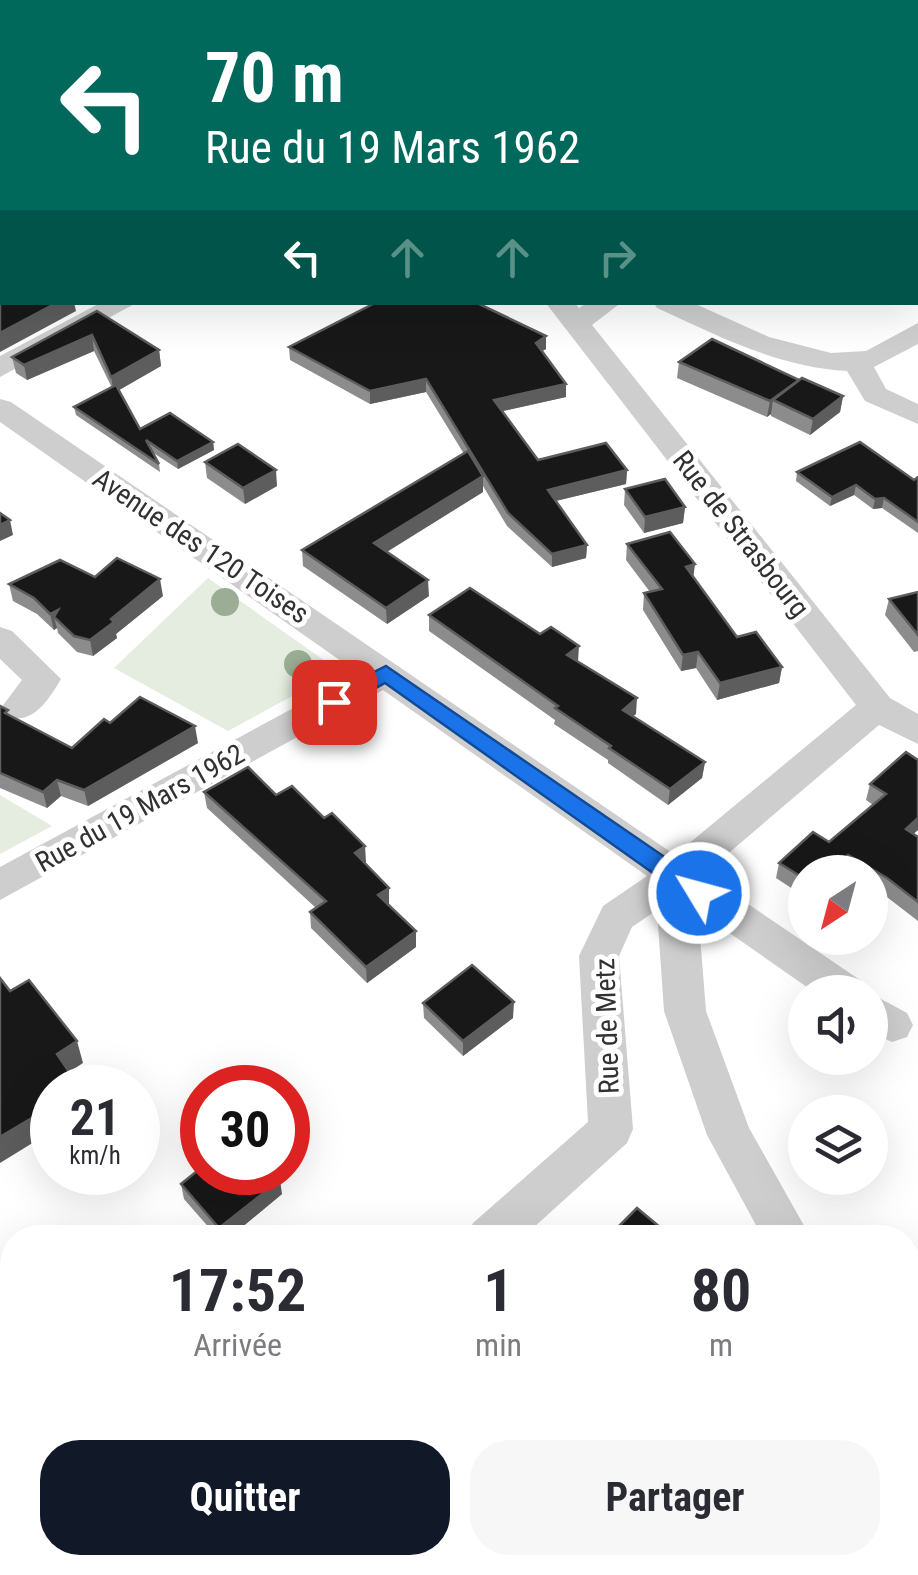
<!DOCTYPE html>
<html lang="fr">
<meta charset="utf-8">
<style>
body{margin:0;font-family:"Roboto Condensed",sans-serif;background:#f7f7f7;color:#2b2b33;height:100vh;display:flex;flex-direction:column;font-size:38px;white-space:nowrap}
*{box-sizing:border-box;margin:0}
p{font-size:32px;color:#7c7c81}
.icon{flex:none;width:55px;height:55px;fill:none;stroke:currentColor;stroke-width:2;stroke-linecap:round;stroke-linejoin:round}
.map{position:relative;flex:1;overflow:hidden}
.side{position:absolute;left:0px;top:1225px;width:920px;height:350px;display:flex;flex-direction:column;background:#fff;border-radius:40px 40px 0 0;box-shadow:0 10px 40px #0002}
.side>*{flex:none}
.hud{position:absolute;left:0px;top:0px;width:920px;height:305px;box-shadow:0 10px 40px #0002;background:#00695c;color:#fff;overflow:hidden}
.needle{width:65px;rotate:216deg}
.buttons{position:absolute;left:788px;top:855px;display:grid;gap:20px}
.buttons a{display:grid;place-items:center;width:100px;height:100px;border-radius:50%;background:#fff;box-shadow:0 10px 40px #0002;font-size:50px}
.speed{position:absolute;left:30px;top:1065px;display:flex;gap:20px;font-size:50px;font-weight:700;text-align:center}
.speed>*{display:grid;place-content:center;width:130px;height:130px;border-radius:50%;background:#fff;box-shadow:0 10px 40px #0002;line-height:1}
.speed small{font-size:25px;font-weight:400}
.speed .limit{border:15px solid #d22;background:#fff;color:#111}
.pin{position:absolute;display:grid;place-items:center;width:85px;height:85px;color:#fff;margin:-42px;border-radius:20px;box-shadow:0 5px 15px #0006}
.me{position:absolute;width:110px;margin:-55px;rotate:307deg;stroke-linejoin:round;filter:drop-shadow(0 0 8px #0008)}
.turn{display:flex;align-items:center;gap:35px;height:210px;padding:0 40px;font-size:45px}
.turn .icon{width:130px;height:130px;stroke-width:2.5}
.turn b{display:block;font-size:70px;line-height:85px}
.lanes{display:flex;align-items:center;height:95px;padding:0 40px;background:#0003;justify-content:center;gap:50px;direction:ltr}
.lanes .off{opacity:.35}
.eta{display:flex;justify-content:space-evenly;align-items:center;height:170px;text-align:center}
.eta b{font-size:60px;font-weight:700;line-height:70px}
.action{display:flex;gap:20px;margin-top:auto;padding:20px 40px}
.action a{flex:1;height:115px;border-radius:40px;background:#111827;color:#fff;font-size:40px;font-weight:700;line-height:115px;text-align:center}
.action a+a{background:#f7f7f7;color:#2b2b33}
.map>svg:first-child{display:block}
.green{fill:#e4ede0}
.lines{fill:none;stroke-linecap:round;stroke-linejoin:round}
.minor{fill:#cecece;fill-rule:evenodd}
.tree{fill:#9bae95}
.wall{fill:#8c8c8c}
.shaded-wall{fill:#5d5d5d}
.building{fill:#181818;stroke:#5d5d5d;stroke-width:2.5}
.route{fill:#1a73e8;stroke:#114b97;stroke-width:2.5}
.labels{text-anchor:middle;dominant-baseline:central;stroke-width:10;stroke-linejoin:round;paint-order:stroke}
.street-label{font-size:28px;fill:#313131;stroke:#fff}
</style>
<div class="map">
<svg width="918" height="1575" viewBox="0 0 918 1575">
<rect width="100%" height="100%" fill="#fff"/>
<g class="green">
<polygon points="208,578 332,666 331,675 228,731 114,668"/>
<polygon points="0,795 52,826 0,854"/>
</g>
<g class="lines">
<g class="minor">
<polygon points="7,0 34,0 35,2 9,2"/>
<polygon points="132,0 158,0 159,2 134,2"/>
<polygon points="102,302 138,302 0,377 0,356"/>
<polygon points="545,302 574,302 579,308 588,302 622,302 592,325 890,698 918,714 918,744 879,725 704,874 860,980 866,992 814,992 698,911 706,1011 749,1128 811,1238 763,1238 707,1135 664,1011 657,910 632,927 619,956 633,1129 627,1143 522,1238 466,1238 473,1223 588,1122 579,956 603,906 647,876 383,690 0,900 0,867 358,673 0,422 0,399 11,402 675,855 856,705"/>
<path d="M653 302H691L769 337 831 353 866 351 918 323V344L874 367 886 389 918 404V424L865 401 847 371C778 367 718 336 657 308Z"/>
<path d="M0 627 12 631 61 679C48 701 33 725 6 717L1 708 22 680 0 659Z"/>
<polygon points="870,993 907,1013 913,1025 907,1037 892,1042 870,1032"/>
<polygon points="908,1337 918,1341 918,1390 908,1386"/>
</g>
</g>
<g class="tree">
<circle cx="225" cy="602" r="14"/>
<circle cx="298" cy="664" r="14"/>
</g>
<g class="wall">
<polygon points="603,0 759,0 754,2 603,2"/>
<polygon points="97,311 159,350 161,366 119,390 140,429 213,442 214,450 178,469 152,452 159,464 160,472 76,415 74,407 112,388 94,351 27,380 16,373 12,357"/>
<polygon points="289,347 546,349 542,351 566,384 566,397 502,411 538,460 627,470 626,484 556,501 587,545 586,558 552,567 507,526 483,486 483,492 387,552 429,596 387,624 303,566 302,550 464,454 426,392 370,404 290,360"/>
<polygon points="679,362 799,380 843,396 840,412 810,435 771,416 771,414 767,417 677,378"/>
<polygon points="205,462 277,486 245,504 207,478"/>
<polygon points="797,472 914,480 918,477 918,533 882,508 873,509 854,495 830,506 796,481"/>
<polygon points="625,489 685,507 683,523 644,533 624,505"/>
<polygon points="627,544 694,577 737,637 782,667 779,683 717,700 696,668 681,671 643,610 644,593 650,592 626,560"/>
<polygon points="95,577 163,596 116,634 117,638 93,656 77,652 58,633 57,628 54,630 37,614 13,601 9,584"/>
<polygon points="918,592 918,651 914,652 885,615 889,599"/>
<polygon points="429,615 540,634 578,662 636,714 633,716 705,762 702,778 668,805 608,763 608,760 554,724 555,720 429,631"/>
<polygon points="0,706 10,715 72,748 110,723 198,743 88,806 61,796 47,808 0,788"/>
<polygon points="918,760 918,830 913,834 918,837 918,921 883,894 870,886 870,872 847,872 844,871 805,872 805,897 776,878 779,863 829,842 873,805 866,800 870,784"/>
<polygon points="204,792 276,795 366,862 365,863 389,904 388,904 416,947 367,983 311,928 310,912 316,908 207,808"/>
<polygon points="423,1003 513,1018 463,1056 424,1018"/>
<polygon points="181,1184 282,1194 229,1238 218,1238 184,1199"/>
</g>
<g class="shaded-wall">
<polygon points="716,0 759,0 754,2 711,2"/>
<polygon points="58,302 74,302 76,311 0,352 0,333"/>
<polygon points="92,335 94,351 27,380 24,365"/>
<polygon points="546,336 546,349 535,355 536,343"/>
<polygon points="159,350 161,366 114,393 111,377"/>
<polygon points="426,379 426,392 370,404 370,391"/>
<polygon points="799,380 773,400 771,414 767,417 770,401"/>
<polygon points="566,384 566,397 494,413 494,400"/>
<polygon points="843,396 840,412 810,435 813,419"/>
<polygon points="213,442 214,450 178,469 177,461"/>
<polygon points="276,470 277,486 245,504 243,488"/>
<polygon points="627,470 626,484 547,503 548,490"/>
<polygon points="483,476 483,492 375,559 374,543"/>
<polygon points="856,485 854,495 830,506 832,497"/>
<polygon points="884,498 882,508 873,509 875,499"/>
<polygon points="685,507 683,523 644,533 645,517"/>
<polygon points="10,520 13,535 0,541 0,525"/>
<polygon points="587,545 586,558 552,567 552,554"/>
<polygon points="695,564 693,580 686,567"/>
<polygon points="160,579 163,596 116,634 117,638 93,656 90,640 111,619"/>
<polygon points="428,580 429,596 387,624 386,608"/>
<polygon points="58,610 54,617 57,628 54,630 50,614"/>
<polygon points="579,646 578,662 567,655"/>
<polygon points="698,652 696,668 681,671 683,655"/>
<polygon points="782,667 779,683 717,700 720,683"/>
<polygon points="637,698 636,714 621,725 623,710"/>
<polygon points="195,726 198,743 88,806 84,790"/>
<polygon points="705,762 702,778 668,805 670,789"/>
<polygon points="57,780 61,796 47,808 43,792"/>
<polygon points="918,818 918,830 901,844 906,829"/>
<polygon points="365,846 366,862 356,869 355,853"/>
<polygon points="848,855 842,872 829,872"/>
<polygon points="389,888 389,904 379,910 378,895"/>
<polygon points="416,931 416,947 367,983 366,967"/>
<polygon points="514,1002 513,1018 463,1056 463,1041"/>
<polygon points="77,1041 83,1063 63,1076 57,1054"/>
<polygon points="52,1106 52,1131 0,1163 0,1137"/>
<polygon points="280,1180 282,1194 229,1238 221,1238 219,1228"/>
<polygon points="6,1391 12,1404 0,1413 0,1395"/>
</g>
<g class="building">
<polygon points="631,0 716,0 711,2 637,2"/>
<polygon points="842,0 918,0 918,36 918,2 839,2"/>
<polygon points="0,28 2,29 2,200 0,199"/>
<polygon points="2,211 2,302 58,302 0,333 0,212"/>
<polygon points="377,302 475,302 546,336 536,343 566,384 494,400 538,460 606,443 627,470 548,490 587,545 552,554 508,513 426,379 370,391 289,347"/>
<polygon points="97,311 159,350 111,377 92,335 24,365 12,357"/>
<polygon points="712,339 799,380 770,401 679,362"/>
<polygon points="802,378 843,396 813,419 773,400"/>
<polygon points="116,385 140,429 170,413 213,442 177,461 146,440 159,464 74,407"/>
<polygon points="860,442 914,480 918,477 918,522 884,498 875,499 856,485 832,497 797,472"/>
<polygon points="238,444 276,470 243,488 205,462"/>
<polygon points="468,451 483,476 374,543 428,580 386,608 302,550"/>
<polygon points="665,479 685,507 645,517 625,489"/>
<polygon points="0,513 10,520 0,525"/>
<polygon points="670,532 695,564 686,567 737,637 756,632 782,667 720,683 698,652 683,655 644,593 662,589 627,544"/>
<polygon points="117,558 160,579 111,619 114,622 90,640 74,636 54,617 58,610 50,614 34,598 9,584 60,560 95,577"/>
<polygon points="470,588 540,634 551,627 579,646 567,655 637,698 623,710 705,762 670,789 609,748 611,746 555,708 558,706 429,615"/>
<polygon points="918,592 918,635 889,599"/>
<polygon points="140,697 195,726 84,790 57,780 43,792 0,773 0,706 8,710 5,713 72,748 104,719 110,723"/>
<polygon points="906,752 918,760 918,818 906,829 918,837 918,902 887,878 848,855 829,872 805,872 805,879 779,863 813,832 829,842 886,794 870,784"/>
<polygon points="248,767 276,795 292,786 324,818 332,813 365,846 355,853 389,888 378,895 416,931 366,967 310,912 326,901 204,792"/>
<polygon points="472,965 514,1002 463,1041 423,1003"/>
<polygon points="0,978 10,991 29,980 77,1041 57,1054 80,1088 52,1088 52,1106 0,1137"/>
<polygon points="202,1167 202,1172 274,1172 280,1180 219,1228 181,1184"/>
<polygon points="637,1208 673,1238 607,1238"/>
<polygon points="0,1384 6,1391 0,1395"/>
<polygon points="338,1562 352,1562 362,1575 323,1575"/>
</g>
<polygon class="route" points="386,666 707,886 711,893 707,900 691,900 385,683 342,707 327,707 324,702 327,696"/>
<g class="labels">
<g class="street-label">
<text transform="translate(741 534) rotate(52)">Rue de Strasbourg</text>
<text transform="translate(201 546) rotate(34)">Avenue des 120 Toises</text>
<text transform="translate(140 808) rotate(-29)">Rue du 19 Mars 1962</text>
<text transform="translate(607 1026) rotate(-92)">Rue de Metz</text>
</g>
</g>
</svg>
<div class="buttons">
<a><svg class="needle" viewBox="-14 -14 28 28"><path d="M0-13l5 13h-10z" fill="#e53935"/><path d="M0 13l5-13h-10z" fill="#7c7c81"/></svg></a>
<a><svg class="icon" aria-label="sound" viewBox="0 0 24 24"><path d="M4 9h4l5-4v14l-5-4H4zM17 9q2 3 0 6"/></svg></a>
<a><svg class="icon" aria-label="layers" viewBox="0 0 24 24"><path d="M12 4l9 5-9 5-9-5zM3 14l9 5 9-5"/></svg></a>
</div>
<div class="speed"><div>21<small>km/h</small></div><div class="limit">30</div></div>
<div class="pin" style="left:334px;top:702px;background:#d93025"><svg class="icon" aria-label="arrive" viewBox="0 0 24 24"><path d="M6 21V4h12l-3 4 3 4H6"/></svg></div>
<svg class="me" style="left:699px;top:893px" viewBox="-20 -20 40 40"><circle r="17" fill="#1a73e8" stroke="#fff" stroke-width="3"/><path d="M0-11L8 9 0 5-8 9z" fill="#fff"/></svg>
<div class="hud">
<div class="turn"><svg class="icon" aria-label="left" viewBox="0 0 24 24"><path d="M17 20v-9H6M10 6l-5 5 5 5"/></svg><div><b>70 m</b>Rue du 19 Mars 1962</div></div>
<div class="lanes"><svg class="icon" aria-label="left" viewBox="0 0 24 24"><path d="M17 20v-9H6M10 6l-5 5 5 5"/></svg><svg class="icon off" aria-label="ahead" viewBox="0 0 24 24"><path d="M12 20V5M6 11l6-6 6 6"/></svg><svg class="icon off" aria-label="ahead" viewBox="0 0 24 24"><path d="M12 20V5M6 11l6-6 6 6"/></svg><svg class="icon off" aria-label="right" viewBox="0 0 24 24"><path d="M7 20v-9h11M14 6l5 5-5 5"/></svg></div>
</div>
<section class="side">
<div class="eta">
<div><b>17:52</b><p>Arrivée</p></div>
<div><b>1</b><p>min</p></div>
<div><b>80</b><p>m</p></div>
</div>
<div class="action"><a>Quitter</a><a>Partager</a></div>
</section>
</div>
